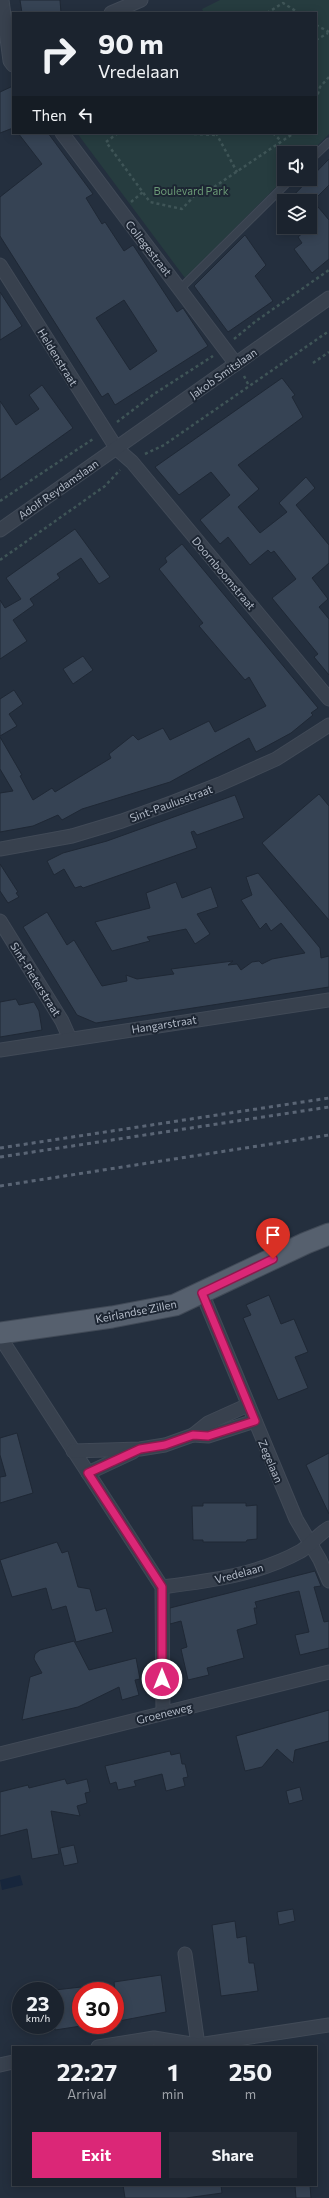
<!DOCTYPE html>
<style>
body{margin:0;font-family:Commissioner,sans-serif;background:#242b36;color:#f1f3f6;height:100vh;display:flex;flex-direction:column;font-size:15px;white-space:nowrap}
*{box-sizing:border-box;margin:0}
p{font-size:13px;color:#a0a4aa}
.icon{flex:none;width:22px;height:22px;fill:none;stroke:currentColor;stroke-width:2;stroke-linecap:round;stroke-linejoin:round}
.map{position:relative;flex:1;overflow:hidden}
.side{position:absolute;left:12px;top:2046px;width:305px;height:140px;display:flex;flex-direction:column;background:#1b232e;border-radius:0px;box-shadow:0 2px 10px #0003,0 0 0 1px #39404a}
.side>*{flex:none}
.banner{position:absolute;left:12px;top:12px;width:305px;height:122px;border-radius:0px;box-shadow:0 2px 10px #0003,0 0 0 1px #39404a;background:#1b232e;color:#f1f3f6;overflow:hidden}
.buttons{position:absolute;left:277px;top:146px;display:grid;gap:8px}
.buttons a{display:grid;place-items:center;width:40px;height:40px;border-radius:0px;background:#1b232e;box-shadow:0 2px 10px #0003,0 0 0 1px #39404a;font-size:20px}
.speed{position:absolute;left:12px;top:1982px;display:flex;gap:8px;font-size:20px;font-weight:700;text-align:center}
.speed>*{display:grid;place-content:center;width:52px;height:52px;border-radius:50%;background:#1b232e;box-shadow:0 2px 10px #0003,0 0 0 1px #39404a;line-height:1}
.speed small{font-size:10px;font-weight:400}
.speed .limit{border:6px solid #d22;background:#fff;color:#111}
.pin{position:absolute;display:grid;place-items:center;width:34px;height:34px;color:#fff;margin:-41px -17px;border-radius:50% 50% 50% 0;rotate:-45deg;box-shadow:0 0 4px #0007}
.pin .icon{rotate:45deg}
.me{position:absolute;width:44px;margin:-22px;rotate:0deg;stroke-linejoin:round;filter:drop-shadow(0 0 3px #0008)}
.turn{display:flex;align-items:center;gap:14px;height:84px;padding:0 20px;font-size:18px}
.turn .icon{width:52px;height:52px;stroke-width:2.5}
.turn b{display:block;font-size:28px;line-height:34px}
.then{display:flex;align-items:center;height:38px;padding:0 20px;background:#0003;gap:8px;font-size:15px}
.eta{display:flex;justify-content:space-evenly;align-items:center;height:68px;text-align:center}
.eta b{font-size:24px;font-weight:700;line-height:28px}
.action{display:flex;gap:8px;margin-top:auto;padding:8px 20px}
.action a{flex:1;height:46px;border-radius:0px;background:#db2777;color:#fff;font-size:16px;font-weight:700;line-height:46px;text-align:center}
.action a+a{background:#242b36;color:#f1f3f6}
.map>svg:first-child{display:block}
.green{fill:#263c3f}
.water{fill:#17263c}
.building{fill:#364354;stroke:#1f2835;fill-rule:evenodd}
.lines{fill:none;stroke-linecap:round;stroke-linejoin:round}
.lane-casing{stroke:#414a57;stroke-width:9}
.street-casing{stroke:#414a57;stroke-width:15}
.primary-casing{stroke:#414a57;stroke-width:23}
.path{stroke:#3f5557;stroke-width:2.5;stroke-dasharray:3 3;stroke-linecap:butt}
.lane{stroke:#38414e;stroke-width:7}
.street{stroke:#38414e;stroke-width:13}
.primary{stroke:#56606e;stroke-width:21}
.rail{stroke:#5a6575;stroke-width:3;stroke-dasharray:4 4;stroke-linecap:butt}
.route-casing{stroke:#8e194d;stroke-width:10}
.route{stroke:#db2777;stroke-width:7}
.labels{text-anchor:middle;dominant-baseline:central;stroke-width:4;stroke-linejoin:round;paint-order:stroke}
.park-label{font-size:11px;fill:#6b9a76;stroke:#1d2633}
.street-label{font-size:11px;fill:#b4bcc9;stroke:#1d2633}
</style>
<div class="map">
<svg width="329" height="2198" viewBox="0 0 329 2198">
<rect width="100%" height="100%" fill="#242f3e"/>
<polygon class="green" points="220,0 329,0 329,134 310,153 284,153 284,179 185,278 77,133 316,133 316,13 204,13 202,9"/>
<polygon class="water" points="20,1875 23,1885 2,1890 0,1880"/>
<g class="building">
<polygon points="20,0 60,0 61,13 22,13"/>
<polygon points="13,86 13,128 0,133 0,92"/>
<path d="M18 133H48L93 194 86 198 102 224 105 222 124 251 133 245 177 312 183 308 208 346 115 405 108 393 102 397 0 236V197L42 164ZM124 300 157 351 130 370 96 318Z"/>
<polygon points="329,159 329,185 313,201 329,220 329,259 312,273 294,249 302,243 298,237 310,227 310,201 288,201"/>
<polygon points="245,235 266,265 255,276 273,301 228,332 194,286"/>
<polygon points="0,292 22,326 0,340"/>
<polygon points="282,378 295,395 292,397 303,417 238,465 259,489 238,507 260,533 287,512 279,503 306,477 315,488 296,505 329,545 329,563 312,578 328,599 319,607 329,619 329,675 314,657 318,654 272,598 296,579 274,551 271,553 268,550 250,565 228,537 220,544 200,520 230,495 211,472 179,495 155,467"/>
<polygon points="42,385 73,428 0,480 0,401 16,425 39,409 29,395"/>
<polygon points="75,529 110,577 99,584 81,558 57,574 60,578 30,599 34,605 13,620 27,641 0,659 0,600 5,608 21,599 6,578"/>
<polygon points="182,544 318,708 311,713 313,715 291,733 256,752 249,738 170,782 82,809 62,820 58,815 33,826 0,832 0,793 13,791 0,769 0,737 22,775 20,776 33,800 52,788 55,792 111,758 109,754 133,735 138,740 163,728 170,740 209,721 215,732 266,706 249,677 245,680 199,626 203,623 159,569 167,562 165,558"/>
<polygon points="83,656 93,670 73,684 63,669"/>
<polygon points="14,690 23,704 9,714 17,726 0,736 0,699"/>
<polygon points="319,794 329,806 329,920 262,843"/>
<polygon points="235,795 244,818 197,835 194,831 191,832 197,848 83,888 81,886 75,888 64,869 54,875 47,861 63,853 107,841"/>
<polygon points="0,864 18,892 16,893 19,897 8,903 0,891"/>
<polygon points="258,873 320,948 321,958 329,956 329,987 96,1023 77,1015 23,927 47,912 67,945 74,940 102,986 127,981 126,975 137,979 174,974 171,969 233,961 228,965 237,964 241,970 252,962 259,961 262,964 272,959 305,953 281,923 271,931 266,923 260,929 241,900 252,895 246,877"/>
<polygon points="176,882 182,898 211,887 218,907 197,914 210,934 195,944 186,929 147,937 150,941 112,951 95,922 150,908 146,893"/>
<polygon points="16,999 19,1005 34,1002 39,1011 42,1030 0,1037 0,1002"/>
<polygon points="269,1295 281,1324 294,1319 308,1352 295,1357 308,1388 278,1400 243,1318 251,1315 246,1305"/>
<polygon points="17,1433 33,1493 0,1503 0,1477 6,1476 0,1455 0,1438"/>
<polygon points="329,1453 329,1514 306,1465"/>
<polygon points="203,1503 246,1503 246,1506 257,1505 257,1539 247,1540 246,1542 203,1542 203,1540 193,1540 192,1506 203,1506"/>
<polygon points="57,1542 62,1553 68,1551 78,1587 90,1589 96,1611 106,1608 113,1632 76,1642 66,1606 52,1610 46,1588 12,1597 0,1560"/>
<polygon points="315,1571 321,1586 314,1587 324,1622 329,1621 329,1648 300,1655 295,1635 309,1632 299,1591 290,1593 255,1602 257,1608 254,1608 257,1624 237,1630 244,1658 207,1668 209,1675 188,1680 181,1649 187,1647 181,1621 170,1624 170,1608"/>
<polygon points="74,1641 89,1670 136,1658 140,1679 135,1680 139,1695 122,1700 119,1687 78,1707 22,1720 30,1677 42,1673 34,1659 35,1654 40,1650"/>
<polygon points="329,1710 329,1741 295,1750 293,1763 277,1749 262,1767 245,1771 236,1736"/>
<polygon points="170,1751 171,1755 180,1753 182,1764 185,1764 188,1777 183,1778 185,1786 166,1791 162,1774 134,1781 136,1786 118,1790 116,1782 110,1784 105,1766"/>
<polygon points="65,1779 67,1784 87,1779 90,1792 85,1793 87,1803 77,1806 80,1816 51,1811 59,1854 32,1859 27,1829 0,1836 0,1792 28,1785 29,1788"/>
<polygon points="300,1787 303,1800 289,1804 286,1791"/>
<polygon points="74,1845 78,1863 64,1866 60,1848"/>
<polygon points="293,1909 295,1921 279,1925 277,1912"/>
<polygon points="235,1921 237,1938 246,1936 249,1963 254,1963 258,1991 221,1996 212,1925"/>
<polygon points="161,1975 166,2012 119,2021 114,1982"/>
<polygon points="81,1987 81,2026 55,2030 55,1990"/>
<polygon points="123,2185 221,2185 222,2193 186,2198 125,2198"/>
<polygon points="304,2185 310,2185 311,2198 296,2198 295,2186"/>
</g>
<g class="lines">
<defs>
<g id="lane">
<polyline points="310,160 329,142"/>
<polyline points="180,289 291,179"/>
</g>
<g id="street">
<polyline points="2,0 10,61 13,65"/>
<polyline points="111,13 141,0"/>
<polyline points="62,133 236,364"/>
<polyline points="0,265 117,449 132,462 329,699"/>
<polyline points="0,530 329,298"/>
<polyline points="0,849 72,836 122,821 171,803 220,784 276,759 329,725"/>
<polyline points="0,921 62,1021 70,1039"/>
<polyline points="0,1050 329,1000"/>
<polyline points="202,1293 296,1519 320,1560 329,1581"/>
<polyline points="0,1337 162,1587 163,1713"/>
<polyline points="193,1435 208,1436 255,1421"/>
<polyline points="73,1451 140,1449 165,1445 193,1435 208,1423 248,1405"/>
<polyline points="88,1473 133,1452"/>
<path d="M162 1587C209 1581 258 1575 301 1551 311 1545 318 1534 329 1528"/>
<polyline points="0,1754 329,1672"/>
<polyline points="185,1954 198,2045"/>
<polyline points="98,2047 154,2038 198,2045 329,2025"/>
<polyline points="0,2065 13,2062"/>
</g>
<polyline id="primary" points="0,1333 112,1317 175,1305 306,1243 329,1234"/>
</defs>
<use href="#lane" class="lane-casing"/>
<use href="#street" class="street-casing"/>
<use href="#primary" class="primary-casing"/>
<g class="path">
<polyline points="267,13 283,3 299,13"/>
<polyline points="316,25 329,32"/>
<polyline points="316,40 328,33"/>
<polyline points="316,100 320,87 329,77"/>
<polyline points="118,133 106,142 150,202 182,209 196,194 214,187 294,133"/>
<polyline points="176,133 216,135"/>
<polyline points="216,133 237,172"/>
<polyline points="273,133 281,141"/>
<polyline points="131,202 143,192"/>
<polyline points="234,339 256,321 329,270"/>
<polyline points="313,363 329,352"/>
<polyline points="244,376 249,386"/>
<polyline points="117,422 154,394 213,356"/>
<polyline points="145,454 164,445 329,331"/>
<polyline points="0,501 93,439"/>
<polyline points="0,560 105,486 120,470"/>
</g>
<use href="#lane" class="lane"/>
<use href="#street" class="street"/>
<use href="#primary" class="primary"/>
<g class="rail">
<polyline points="0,1148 329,1098"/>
<polyline points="0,1157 329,1107"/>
<polyline points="0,1186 329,1135"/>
</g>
</g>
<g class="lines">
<defs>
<polyline id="route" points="162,1679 162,1587 88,1473 140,1449 165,1445 193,1435 208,1436 255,1421 202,1293 273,1259"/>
</defs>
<use href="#route" class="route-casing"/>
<use href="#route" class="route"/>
</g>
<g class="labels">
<g class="park-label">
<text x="191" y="190">Boulevard Park</text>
</g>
<g class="street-label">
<text transform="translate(149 248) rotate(52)">Collegestraat</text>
<text transform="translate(58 357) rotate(58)">Heldenstraat</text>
<text transform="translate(223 373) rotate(-35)">Jakob Smitslaan</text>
<text transform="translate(58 489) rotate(-35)">Adolf Reydamslaan</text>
<text transform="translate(224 573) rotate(50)">Doornboomstraat</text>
<text transform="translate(171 803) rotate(-20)">Sint-Paulusstraat</text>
<text transform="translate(36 979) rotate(58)">Sint-Pieterstraat</text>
<text transform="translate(164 1024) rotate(-9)">Hangarstraat</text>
<text transform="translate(136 1311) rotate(-11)">Keirlandse Zillen</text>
<text transform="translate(271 1461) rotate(67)">Zegelaan</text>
<text transform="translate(239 1573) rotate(-15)">Vredelaan</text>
<text transform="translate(164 1713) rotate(-14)">Groeneweg</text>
</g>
</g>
</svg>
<div class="buttons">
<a><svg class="icon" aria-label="sound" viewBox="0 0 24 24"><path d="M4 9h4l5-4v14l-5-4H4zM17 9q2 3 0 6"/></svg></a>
<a><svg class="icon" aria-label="layers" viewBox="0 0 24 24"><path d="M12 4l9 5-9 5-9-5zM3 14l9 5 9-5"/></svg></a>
</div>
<div class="speed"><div>23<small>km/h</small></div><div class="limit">30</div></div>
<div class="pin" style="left:273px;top:1259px;background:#d93025"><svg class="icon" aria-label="arrive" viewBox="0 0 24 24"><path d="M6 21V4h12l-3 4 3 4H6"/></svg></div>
<svg class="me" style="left:162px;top:1679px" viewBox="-20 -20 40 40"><circle r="17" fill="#db2777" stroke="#fff" stroke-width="3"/><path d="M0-11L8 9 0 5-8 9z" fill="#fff"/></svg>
<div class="banner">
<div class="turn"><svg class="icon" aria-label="right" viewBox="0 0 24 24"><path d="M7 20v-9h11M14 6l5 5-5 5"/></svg><div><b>90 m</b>Vredelaan</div></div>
<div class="then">Then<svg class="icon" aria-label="left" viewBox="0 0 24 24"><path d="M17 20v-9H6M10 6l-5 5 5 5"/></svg></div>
</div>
<section class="side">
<div class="eta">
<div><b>22:27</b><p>Arrival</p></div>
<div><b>1</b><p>min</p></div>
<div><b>250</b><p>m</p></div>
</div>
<div class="action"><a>Exit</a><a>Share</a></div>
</section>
</div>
